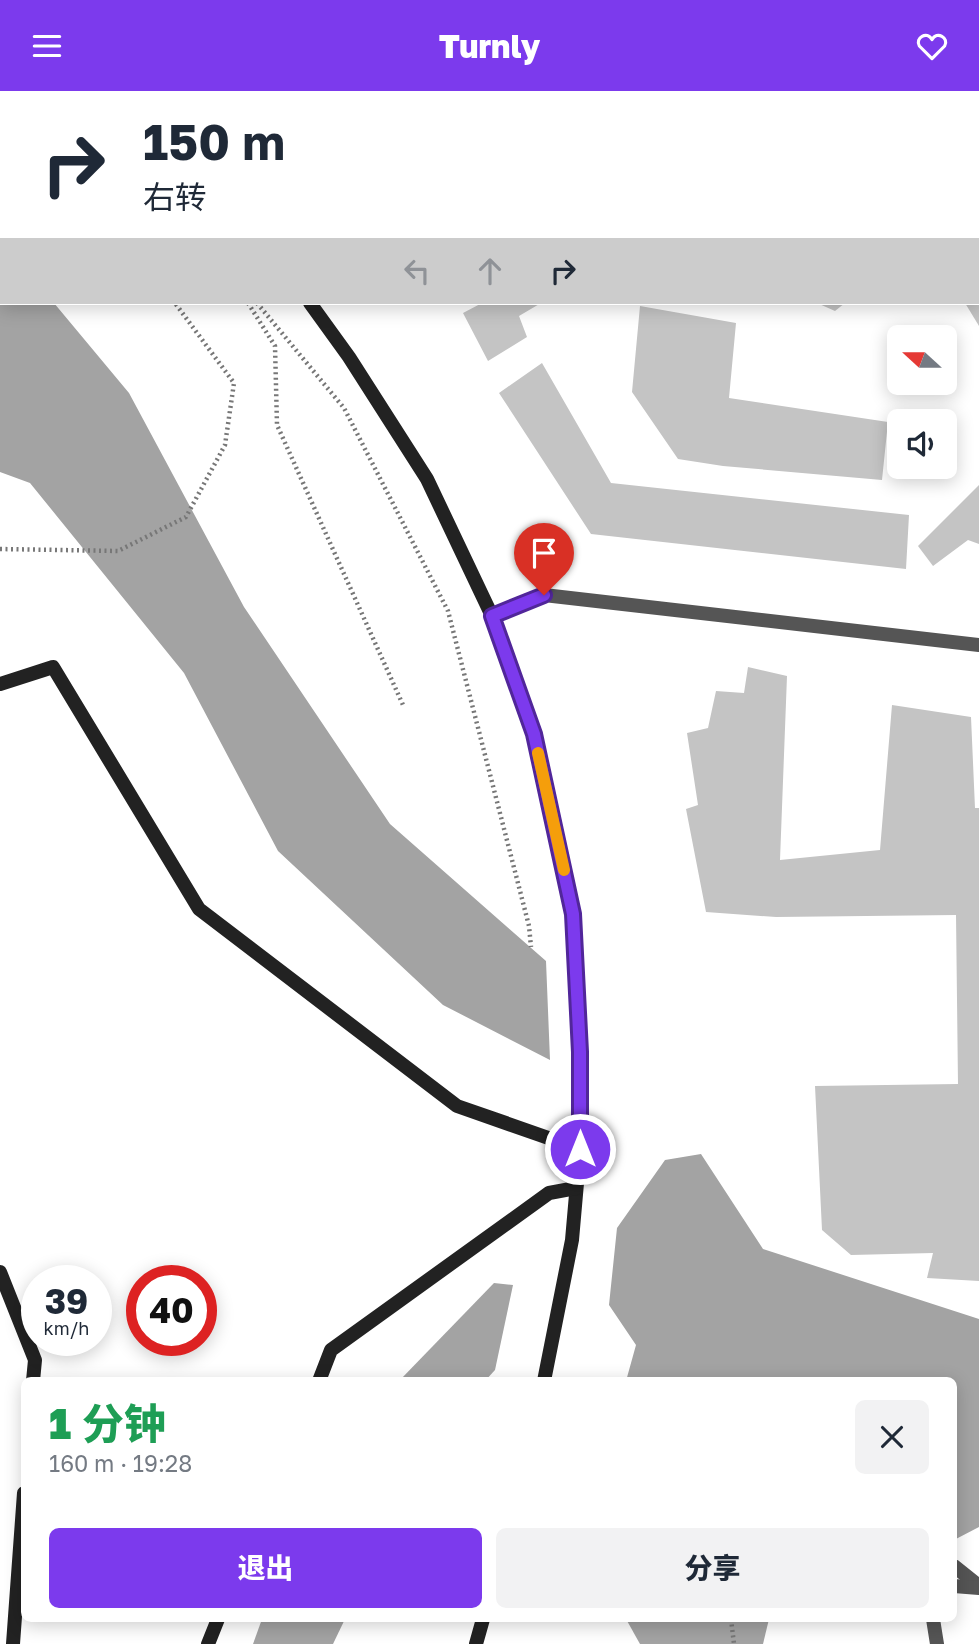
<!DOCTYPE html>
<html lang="zh">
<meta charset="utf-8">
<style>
body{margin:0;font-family:"Golos Text","Noto Sans SC",sans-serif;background:#f2f2f3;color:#1f2937;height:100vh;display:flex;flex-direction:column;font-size:26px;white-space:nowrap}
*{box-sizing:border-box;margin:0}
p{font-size:23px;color:#747a83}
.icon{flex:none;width:38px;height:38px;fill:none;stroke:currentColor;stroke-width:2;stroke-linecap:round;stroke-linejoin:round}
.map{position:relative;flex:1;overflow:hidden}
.sheet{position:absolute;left:21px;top:1286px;width:936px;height:245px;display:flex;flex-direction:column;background:#fff;border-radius:10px;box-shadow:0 4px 18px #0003}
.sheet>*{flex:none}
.banner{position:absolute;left:0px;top:0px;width:980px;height:214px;box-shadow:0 4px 18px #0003;background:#fff;color:#1f2937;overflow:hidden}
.needle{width:46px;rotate:291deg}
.buttons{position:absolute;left:887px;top:234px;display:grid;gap:14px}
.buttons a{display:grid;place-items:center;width:70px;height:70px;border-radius:10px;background:#fff;box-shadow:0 4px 18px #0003;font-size:35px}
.speed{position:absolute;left:21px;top:1174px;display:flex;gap:14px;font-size:35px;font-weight:700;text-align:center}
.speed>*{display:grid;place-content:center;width:91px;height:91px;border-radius:50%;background:#fff;box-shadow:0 4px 18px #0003;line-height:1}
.speed small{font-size:18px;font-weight:400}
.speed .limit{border:10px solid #d22;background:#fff;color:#111}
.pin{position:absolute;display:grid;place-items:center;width:60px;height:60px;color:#fff;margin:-72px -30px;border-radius:50% 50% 50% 0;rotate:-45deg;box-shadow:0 0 7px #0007}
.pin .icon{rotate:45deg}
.me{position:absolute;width:77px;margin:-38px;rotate:0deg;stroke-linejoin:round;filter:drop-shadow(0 0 5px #0008)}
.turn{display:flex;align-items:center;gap:24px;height:147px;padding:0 28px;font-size:32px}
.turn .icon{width:91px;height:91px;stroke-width:2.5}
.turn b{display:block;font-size:49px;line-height:60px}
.lanes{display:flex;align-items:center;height:66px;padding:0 28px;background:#0003;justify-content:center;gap:35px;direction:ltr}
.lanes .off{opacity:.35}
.round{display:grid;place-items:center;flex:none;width:74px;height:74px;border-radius:10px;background:#f2f2f3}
.headline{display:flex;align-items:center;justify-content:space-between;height:119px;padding:0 28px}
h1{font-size:42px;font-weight:800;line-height:52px;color:#1e9e55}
.cta{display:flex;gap:14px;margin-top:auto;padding:14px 28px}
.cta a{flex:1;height:80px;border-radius:10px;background:#7c3aed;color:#fff;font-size:28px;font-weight:800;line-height:80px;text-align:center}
.cta a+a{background:#f2f2f3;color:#1f2937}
header{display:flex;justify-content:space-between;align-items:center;height:91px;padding:0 28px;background:#7c3aed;color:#fff;font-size:32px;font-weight:800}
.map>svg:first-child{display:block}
.water{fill:#a3a3a3}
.building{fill:#c4c4c4}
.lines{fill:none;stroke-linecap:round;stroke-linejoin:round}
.path{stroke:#777;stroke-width:4.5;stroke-dasharray:2 3.5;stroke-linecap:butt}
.street{stroke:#555;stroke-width:14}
.secondary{stroke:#222;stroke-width:14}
.route-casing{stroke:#51269a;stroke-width:18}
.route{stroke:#7c3aed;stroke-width:12}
.slow{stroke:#f59e0b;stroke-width:12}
</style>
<header><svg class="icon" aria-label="menu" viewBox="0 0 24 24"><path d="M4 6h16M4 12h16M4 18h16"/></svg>Turnly<svg class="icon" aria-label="heart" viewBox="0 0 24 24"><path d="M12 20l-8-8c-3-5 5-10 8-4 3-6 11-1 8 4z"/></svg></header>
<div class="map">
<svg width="979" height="1553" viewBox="0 0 979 1553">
<rect width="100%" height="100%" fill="#fff"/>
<g class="water">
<polygon points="0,151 2,212 54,212 129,302 244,516 390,733 546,870 550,969 443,914 278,760 184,582 30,392 0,381"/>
<polygon points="701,1063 763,1158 979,1228 979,1436 954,1449 954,1290 626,1290 636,1254 609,1214 617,1137 665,1069"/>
<polygon points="494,1192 513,1194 495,1279 485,1290 399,1290"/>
<polygon points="262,1528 345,1528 333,1553 253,1553"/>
<polygon points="626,1528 769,1528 763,1553 640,1553"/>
</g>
<g class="building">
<polygon points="482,212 541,212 519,225 527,246 488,270 463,222"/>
<polygon points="817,212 845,212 835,220"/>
<polygon points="965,212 979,212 979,235"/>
<polygon points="640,215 736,232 729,307 888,331 882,389 723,375 678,368 632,301"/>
<polygon points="542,272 611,392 909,424 906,478 591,443 499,302"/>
<polygon points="979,394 979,453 968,449 933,475 918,455"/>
<polygon points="748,576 787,585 780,769 880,759 892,614 971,626 975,717 979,717 979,1190 927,1187 933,1162 851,1164 822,1139 815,995 958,993 956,824 776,826 706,821 686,718 698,714 687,642 708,637 716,600 744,602"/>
</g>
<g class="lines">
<g class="path">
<polyline points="17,0 20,2"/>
<polyline points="0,18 2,18"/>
<polyline points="0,103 2,103"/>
<polyline points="248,212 275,255 277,334 403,614"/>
<polyline points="257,212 344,317 448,520 529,835 531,856"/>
<polyline points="0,458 118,460 186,426 225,354 234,292 175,212"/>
<polyline points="731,1528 734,1553"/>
</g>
<g class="street">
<polyline points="492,525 544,504 979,554"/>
<polyline points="954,1475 979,1495"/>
<polyline points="954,1495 979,1497"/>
<polyline points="933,1528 937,1553"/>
</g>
<g class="secondary">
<polyline points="99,0 102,2"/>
<polyline points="310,212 349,266 427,388 492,525 534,643 554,729 573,823 580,961 580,1058 572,1149 544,1290"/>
<polyline points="0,593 53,576 199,818 457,1015 580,1058"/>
<polyline points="0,1181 35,1269 33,1290"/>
<polyline points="319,1290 331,1259 549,1102 576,1097"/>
<polyline points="13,1553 24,1402"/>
<polyline points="208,1553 218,1528"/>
<polyline points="476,1553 483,1528"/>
</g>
</g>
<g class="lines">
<defs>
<polyline id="route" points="544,504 492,525 534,643 573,823 580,961 580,1058"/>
</defs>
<use href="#route" class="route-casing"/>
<use href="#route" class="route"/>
<polyline class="slow" points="538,662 564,779"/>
</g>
</svg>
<div class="buttons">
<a><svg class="needle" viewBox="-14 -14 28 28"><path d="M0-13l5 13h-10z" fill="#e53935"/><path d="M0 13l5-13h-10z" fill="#747a83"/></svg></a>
<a><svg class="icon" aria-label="sound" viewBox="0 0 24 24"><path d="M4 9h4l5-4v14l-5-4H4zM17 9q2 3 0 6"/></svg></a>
</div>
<div class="speed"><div>39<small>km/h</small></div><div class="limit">40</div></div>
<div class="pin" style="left:544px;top:504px;background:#d93025"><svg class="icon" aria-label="arrive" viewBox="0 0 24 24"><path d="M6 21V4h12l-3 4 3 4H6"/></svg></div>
<svg class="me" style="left:580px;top:1058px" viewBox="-20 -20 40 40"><circle r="17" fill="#7c3aed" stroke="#fff" stroke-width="3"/><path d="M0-11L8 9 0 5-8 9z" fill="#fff"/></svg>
<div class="banner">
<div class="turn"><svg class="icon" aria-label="right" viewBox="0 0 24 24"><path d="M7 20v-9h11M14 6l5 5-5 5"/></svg><div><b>150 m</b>右转</div></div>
<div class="lanes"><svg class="icon off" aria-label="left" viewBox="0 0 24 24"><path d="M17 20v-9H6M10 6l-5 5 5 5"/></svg><svg class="icon off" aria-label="ahead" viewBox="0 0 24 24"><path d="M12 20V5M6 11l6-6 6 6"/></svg><svg class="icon" aria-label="right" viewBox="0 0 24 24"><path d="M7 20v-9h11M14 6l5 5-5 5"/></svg></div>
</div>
<section class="sheet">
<div class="headline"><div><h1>1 分钟</h1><p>160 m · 19:28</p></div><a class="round"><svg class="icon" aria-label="close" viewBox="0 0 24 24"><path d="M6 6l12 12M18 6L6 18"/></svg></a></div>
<div class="cta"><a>退出</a><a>分享</a></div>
</section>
</div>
